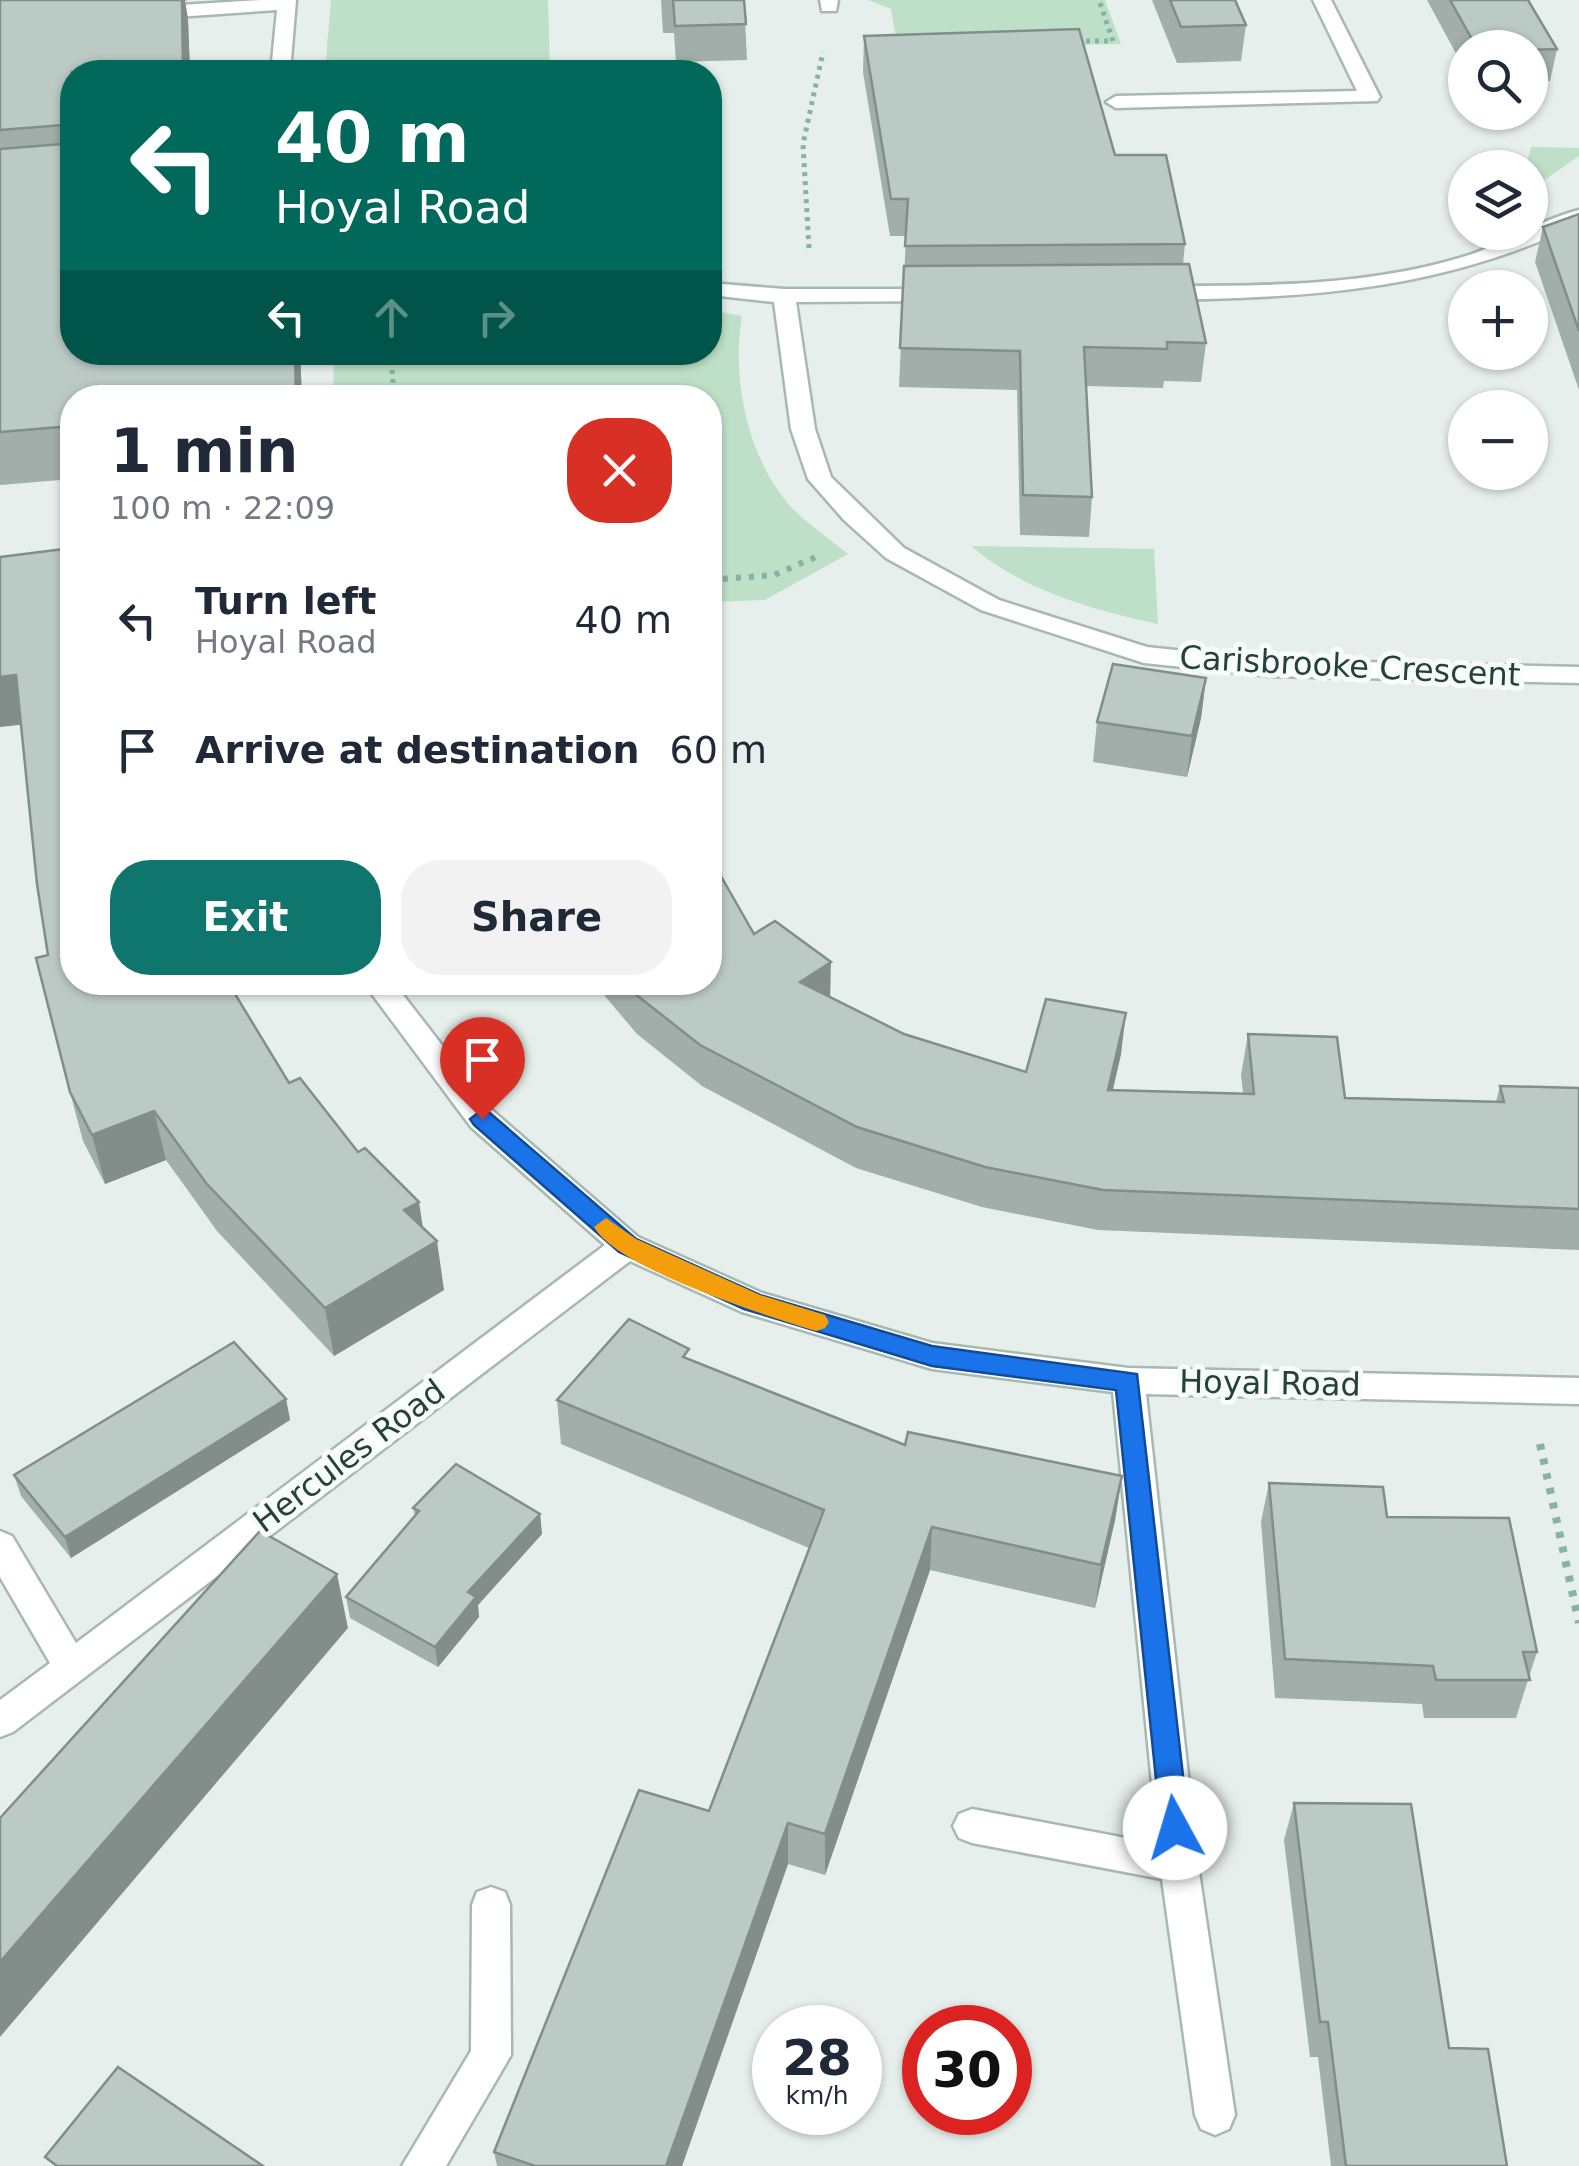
<!DOCTYPE html>
<meta charset="utf-8">
<style>
body{margin:0;font-family:"DejaVu Sans",sans-serif;background:#f2f2f3;color:#1f2937;height:100vh;display:flex;flex-direction:column;font-size:38px;white-space:nowrap}
*{box-sizing:border-box;margin:0}
p{font-size:32px;color:#747a83}
.icon{flex:none;width:55px;height:55px;fill:none;stroke:currentColor;stroke-width:2;stroke-linecap:round;stroke-linejoin:round}
.map{position:relative;flex:1;overflow:hidden}
.side{position:absolute;left:60px;top:385px;width:662px;height:610px;display:flex;flex-direction:column;background:#fff;border-radius:40px;box-shadow:0 2px 8px #0004}
.side>*{flex:none}
.guide{position:absolute;left:60px;top:60px;width:662px;height:305px;border-radius:40px;box-shadow:0 2px 8px #0004;background:#00695c;color:#fff;overflow:hidden}
.buttons{position:absolute;left:1448px;top:30px;display:grid;gap:20px}
.buttons a{display:grid;place-items:center;width:100px;height:100px;border-radius:50%;background:#fff;box-shadow:0 2px 8px #0004;font-size:50px}
.speed{position:absolute;left:752px;top:2005px;display:flex;gap:20px;font-size:50px;font-weight:700;text-align:center}
.speed>*{display:grid;place-content:center;width:130px;height:130px;border-radius:50%;background:#fff;box-shadow:0 2px 8px #0004;line-height:1}
.speed small{font-size:25px;font-weight:400}
.speed .limit{border:15px solid #d22;background:#fff;color:#111}
.pin{position:absolute;display:grid;place-items:center;width:85px;height:85px;color:#fff;margin:-102px -42px;border-radius:50% 50% 50% 0;rotate:-45deg;box-shadow:0 0 10px #0007}
.pin .icon{rotate:45deg}
.me{position:absolute;width:110px;margin:-55px;rotate:354deg;stroke-linejoin:round;filter:drop-shadow(0 0 8px #0008)}
.turn{display:flex;align-items:center;gap:35px;height:210px;padding:0 50px;font-size:45px}
.turn .icon{width:130px;height:130px;stroke-width:2.5}
.turn b{display:block;font-size:70px;line-height:85px}
.lanes{display:flex;align-items:center;height:95px;padding:0 50px;background:#0003;justify-content:center;gap:50px;direction:ltr}
.lanes .off{opacity:.35}
.round{display:grid;place-items:center;flex:none;width:105px;height:105px;border-radius:40px;background:#f2f2f3}
.headline{display:flex;align-items:center;justify-content:space-between;height:170px;padding:0 50px}
h1{font-size:60px;font-weight:800;line-height:75px}
.cta{display:flex;gap:20px;margin-top:auto;padding:20px 50px}
.cta a{flex:1;height:115px;border-radius:40px;background:#0f766e;color:#fff;font-size:40px;font-weight:800;line-height:115px;text-align:center}
.cta a+a{background:#f2f2f3;color:#1f2937}
ul{padding:0;list-style:none}
li{display:flex;align-items:center;gap:30px;height:130px;padding:0 50px}
li div{flex:1}
li b{display:block;font-size:38px}
li em{font-style:normal}
.map>svg:first-child{display:block}
.green{fill:#bfe0c8}
.lines{fill:none;stroke-linecap:round;stroke-linejoin:round}
.minor-casing{stroke:#a8b8b2;stroke-width:5}
.path-far2{stroke:#86b3a5;stroke-width:5;stroke-dasharray:4 5;stroke-linecap:butt}
.path-far1{stroke:#86b3a5;stroke-width:6;stroke-dasharray:5 8;stroke-linecap:butt}
.path{stroke:#86b3a5;stroke-width:8;stroke-dasharray:6 9;stroke-linecap:butt}
.minor{fill:#fff;fill-rule:evenodd}
.wall{fill:#a1aea9}
.shaded-wall{fill:#838d89}
.building{fill:#bbcac4;stroke:#838d89;stroke-width:2.5}
.route{fill:#1a73e8;stroke:#114b97;stroke-width:2.5}
.slow{fill:#f59e0b}
.labels{text-anchor:middle;dominant-baseline:central;stroke-width:10;stroke-linejoin:round;paint-order:stroke}
.street-label{font-size:32px;fill:#24423a;stroke:#f7fbf9}
</style>
<div class="map">
<svg width="1579" height="2166" viewBox="0 0 1579 2166">
<rect width="100%" height="100%" fill="#e6efeb"/>
<g class="green">
<polygon points="331,0 548,0 550,72 325,72"/>
<polygon points="868,0 1105,0 1121,44 898,49 891,9"/>
<polygon points="1531,147 1579,148 1579,156 1530,190 1530,168 1526,167"/>
<path d="M710 310 742 316C731 380 748 461 793 509 809 525 830 539 848 554L765 600 710 602V398L333 397 334 353 710 352Z"/>
<path d="M971 546 1154 549 1158 624C1091 609 1024 591 971 546Z"/>
</g>
<g class="lines">
<defs>
<g id="minor">
<polygon points="261,0 296,0 290,72 271,72 277,10 148,19 139,13 148,7"/>
<polygon points="820,0 838,0 836,11 822,11"/>
<polygon points="1313,0 1331,0 1380,97 1377,101 1116,108 1106,102 1116,96 1357,91"/>
<path d="M1579 210V224C1439 291 1308 298 1155 300L1144 293 1155 286C1259 286 1366 287 1466 256 1506 243 1540 220 1579 210Z"/>
<polygon points="710,283 784,289 952,289 955,294 944,301 796,302 815,429 831,477 904,548 999,600 1147,647 1270,660 1579,667 1579,683 1270,676 1144,663 981,610 886,558 844,520 808,479 791,429 774,302 710,295"/>
<polygon points="363,982 393,982 493,1111 638,1237 762,1293 932,1343 1128,1368 1579,1378 1579,1404 1146,1394 1198,1865 1235,2115 1229,2129 1215,2135 1201,2129 1195,2115 1162,1879 972,1843 959,1838 953,1826 959,1814 972,1809 1158,1844 1113,1392 932,1369 742,1312 630,1261 13,1732 0,1737 0,1700 50,1663 0,1577 0,1531 12,1536 76,1643 605,1245 471,1127"/>
<polygon points="491,1887 505,1892 510,1905 511,2055 446,2166 402,2166 471,2051 472,1905 477,1892"/>
</g>
</defs>
<use href="#minor" class="minor-casing"/>
<g class="path-far2">
<polyline points="1077,41 1113,41 1099,0"/>
<polyline points="809,248 803,144 823,52"/>
<polyline points="391,352 394,398"/>
</g>
<polyline class="path-far1" points="710,580 774,575 820,555"/>
<polyline class="path" points="1540,1444 1579,1623"/>
<use href="#minor" class="minor"/>
</g>
<g class="wall">
<polygon points="0,0 188,0 185,1 188,20 190,72 72,72 72,352 300,352 302,398 72,398 72,479 0,485"/>
<polygon points="661,0 744,0 747,60 676,62 674,33 663,33"/>
<polygon points="1152,0 1235,0 1246,25 1241,61 1177,63"/>
<polygon points="1427,0 1528,0 1557,49 1550,81 1530,83 1530,48 1465,48 1465,70"/>
<polygon points="864,36 1115,155 1185,244 1183,264 1206,343 1201,382 1164,381 1163,388 1086,386 1092,497 1089,537 1020,535 1017,390 899,387 906,236 890,236 863,72"/>
<polygon points="1579,214 1579,390 1535,262 1543,227"/>
<polygon points="0,557 235,994 289,1083 358,1152 423,1228 444,1290 334,1356 217,1231 166,1160 105,1184 83,1141 70,1092 48,955"/>
<polygon points="1206,678 1201,718 1187,777 1093,762 1097,722"/>
<polygon points="754,934 830,997 904,1034 1026,1072 1121,1054 1113,1090 1243,1093 1241,1075 1248,1034 1345,1098 1496,1102 1500,1086 1579,1088 1579,1250 1098,1230 982,1207 856,1168 702,1086 637,1034 593,982 710,982"/>
<polygon points="690,1359 905,1445 1122,1476 1115,1520 1095,1608 930,1570 825,1875 788,1864 682,2166 497,2166 494,2152 709,1811 809,1548 561,1444 557,1400"/>
<polygon points="286,1399 290,1420 71,1558 21,1496 14,1475"/>
<polygon points="1269,1483 1387,1517 1537,1652 1516,1718 1424,1718 1422,1704 1275,1698 1261,1522"/>
<polygon points="413,1508 540,1514 542,1534 478,1605 479,1617 438,1667 350,1618 346,1597 415,1516"/>
<polygon points="1294,1803 1449,2048 1507,2166 1331,2166 1318,2057 1310,2057 1284,1840"/>
</g>
<g class="shaded-wall">
<polygon points="182,0 185,0 188,20 190,72 183,72"/>
<polygon points="295,352 300,352 302,398 296,398"/>
<polygon points="16,675 28,724 0,727 0,677"/>
<polygon points="1206,678 1201,718 1187,777 1192,736"/>
<polygon points="831,962 830,1003 800,982"/>
<polygon points="1126,1013 1121,1054 1103,1131 1108,1090"/>
<polygon points="154,1111 166,1160 105,1184 92,1135"/>
<polygon points="419,1202 426,1248 437,1241 444,1290 334,1356 325,1308 404,1210"/>
<polygon points="286,1399 290,1420 71,1558 65,1537"/>
<polygon points="1122,1476 1115,1520 1095,1608 1101,1565"/>
<polygon points="540,1514 542,1534 478,1605 479,1617 438,1667 435,1647 468,1592"/>
<polygon points="932,1527 930,1570 825,1875 825,1834"/>
<polygon points="337,1574 348,1628 0,2037 0,1962"/>
<polygon points="788,1823 788,1864 682,2166 666,2166"/>
</g>
<g class="building">
<polygon points="0,0 182,0 183,72 72,72 72,352 295,352 296,398 72,398 72,426 0,432 0,149 62,144 66,140 62,125 0,130"/>
<polygon points="673,0 744,0 746,24 675,26"/>
<polygon points="1170,0 1235,0 1246,25 1181,27"/>
<polygon points="1450,0 1528,0 1557,49 1530,50 1530,48 1477,48"/>
<polygon points="1079,29 1115,155 1166,155 1185,244 905,246 908,199 891,199 864,36"/>
<polygon points="1579,214 1579,331 1543,227"/>
<polygon points="1189,264 1206,343 1167,342 1167,349 1084,347 1092,497 1023,495 1020,351 900,348 904,266"/>
<polygon points="72,548 72,982 231,982 235,994 289,1083 300,1078 358,1152 365,1148 419,1202 404,1210 437,1241 325,1308 206,1183 154,1111 92,1135 70,1092 36,958 48,955 37,884 16,675 0,677 0,557"/>
<polygon points="1113,664 1206,678 1192,736 1097,722"/>
<polygon points="710,857 754,934 775,921 831,962 800,982 904,1034 1026,1072 1046,999 1126,1013 1108,1090 1254,1094 1248,1034 1337,1037 1345,1098 1504,1102 1500,1086 1579,1088 1579,1209 1103,1190 985,1167 857,1127 700,1045 634,993 625,982 710,982"/>
<polygon points="629,1319 689,1349 683,1357 905,1445 908,1432 1122,1476 1101,1565 932,1527 825,1834 788,1823 666,2166 535,2166 494,2152 639,1790 709,1811 824,1510 557,1400"/>
<polygon points="234,1342 286,1399 65,1537 14,1475"/>
<polygon points="456,1464 540,1514 468,1592 476,1597 435,1647 346,1597 419,1511 413,1508"/>
<polygon points="1269,1483 1383,1487 1387,1517 1509,1518 1537,1652 1523,1652 1530,1680 1436,1680 1433,1666 1285,1659"/>
<polygon points="260,1531 337,1574 0,1962 0,1818"/>
<polygon points="1294,1803 1411,1804 1449,2048 1488,2049 1507,2166 1346,2166 1328,2022 1320,2022"/>
<polygon points="118,2067 263,2166 57,2166 45,2157"/>
</g>
<polygon class="route" points="482,1110 490,1113 636,1239 760,1295 932,1346 1137,1374 1189,1828 1185,1837 1175,1841 1165,1837 1161,1828 1116,1390 932,1366 744,1309 619,1252 474,1125 470,1119"/>
<path class="slow" d="M606 1218 636 1239 760 1295 825 1315 829 1322 825 1328 816 1331C767 1316 618 1269 594 1227Z"/>
<g class="labels">
<g class="street-label">
<text transform="translate(1350 666) rotate(3)">Carisbrooke Crescent</text>
<text transform="translate(1270 1383) rotate(1)">Hoyal Road</text>
<text transform="translate(349 1456) rotate(-37)">Hercules Road</text>
</g>
</g>
</svg>
<div class="buttons">
<a><svg class="icon" aria-label="search" viewBox="0 0 24 24"><circle cx="10" cy="10" r="6"/><path d="M15 15l6 6"/></svg></a>
<a><svg class="icon" aria-label="layers" viewBox="0 0 24 24"><path d="M12 4l9 5-9 5-9-5zM3 14l9 5 9-5"/></svg></a>
<a>+</a>
<a>−</a>
</div>
<div class="speed"><div>28<small>km/h</small></div><div class="limit">30</div></div>
<div class="pin" style="left:482px;top:1119px;background:#d93025"><svg class="icon" aria-label="arrive" viewBox="0 0 24 24"><path d="M6 21V4h12l-3 4 3 4H6"/></svg></div>
<svg class="me" style="left:1175px;top:1828px" viewBox="-20 -20 40 40"><circle r="19" fill="#fff"/><path d="M0-13L10 11 0 6-10 11z" fill="#1a73e8"/></svg>
<div class="guide">
<div class="turn"><svg class="icon" aria-label="left" viewBox="0 0 24 24"><path d="M17 20v-9H6M10 6l-5 5 5 5"/></svg><div><b>40 m</b>Hoyal Road</div></div>
<div class="lanes"><svg class="icon" aria-label="left" viewBox="0 0 24 24"><path d="M17 20v-9H6M10 6l-5 5 5 5"/></svg><svg class="icon off" aria-label="ahead" viewBox="0 0 24 24"><path d="M12 20V5M6 11l6-6 6 6"/></svg><svg class="icon off" aria-label="right" viewBox="0 0 24 24"><path d="M7 20v-9h11M14 6l5 5-5 5"/></svg></div>
</div>
<section class="side">
<div class="headline"><div><h1>1 min</h1><p>100 m · 22:09</p></div><a class="round" style="background:#d93025;color:#fff"><svg class="icon" aria-label="close" viewBox="0 0 24 24"><path d="M6 6l12 12M18 6L6 18"/></svg></a></div>
<ul>
<li><svg class="icon" aria-label="left" viewBox="0 0 24 24"><path d="M17 20v-9H6M10 6l-5 5 5 5"/></svg><div><b>Turn left</b><p>Hoyal Road</p></div><em>40 m</em></li>
<li><svg class="icon" aria-label="arrive" viewBox="0 0 24 24"><path d="M6 21V4h12l-3 4 3 4H6"/></svg><div><b>Arrive at destination</b></div><em>60 m</em></li>
</ul>
<div class="cta"><a>Exit</a><a>Share</a></div>
</section>
</div>
